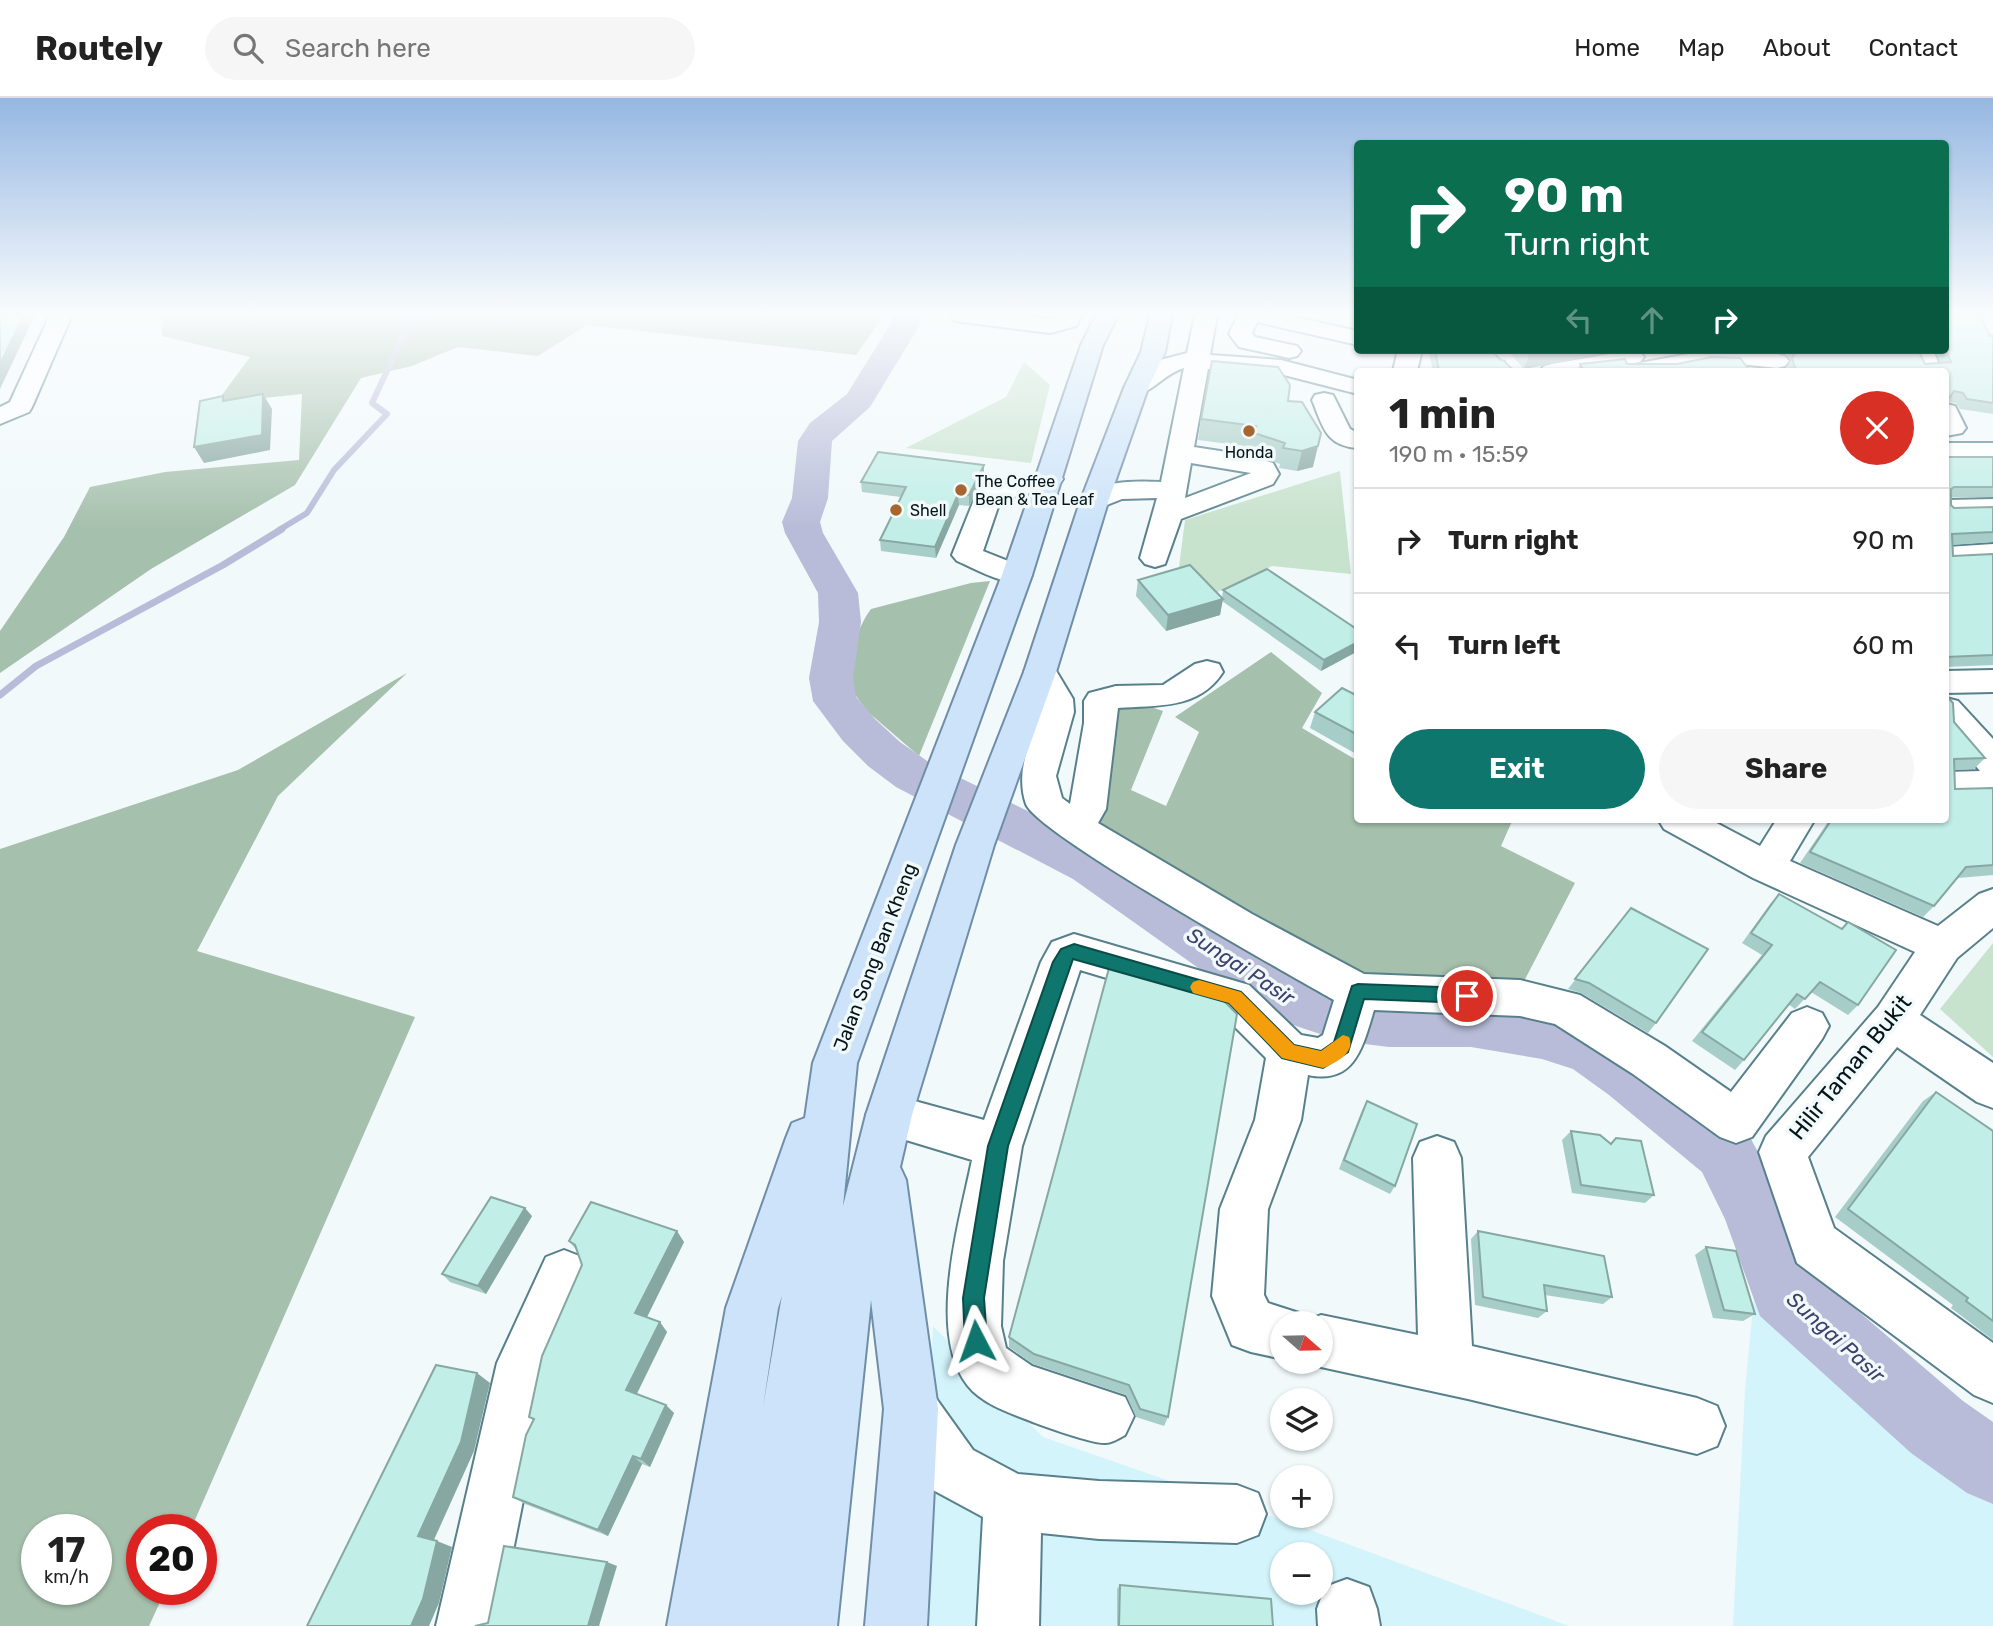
<!DOCTYPE html>
<meta charset="utf-8">
<style>
body{margin:0;font-family:Rubik,sans-serif;background:#f6f6f6;color:#222;height:100vh;display:flex;flex-direction:column;font-size:26px;white-space:nowrap}
*{box-sizing:border-box;margin:0}
p{font-size:23px;color:#767676}
.icon{flex:none;width:38px;height:38px;fill:none;stroke:currentColor;stroke-width:2;stroke-linecap:round;stroke-linejoin:round}
.map{position:relative;flex:1;overflow:hidden}
.panel{position:absolute;left:1354px;top:270px;width:595px;height:455px;display:flex;flex-direction:column;background:#fff;border-radius:7px;box-shadow:0 2px 5px #0004}
.panel>*{flex:none}
.top-card{position:absolute;left:1354px;top:42px;width:595px;height:214px;border-radius:7px;box-shadow:0 2px 5px #0004;background:#0b6e4f;color:#fff;overflow:hidden}
.needle{width:46px;rotate:110deg}
.fabs{position:absolute;left:1270px;top:1213px;display:grid;gap:14px}
.fabs a{display:grid;place-items:center;width:63px;height:63px;border-radius:50%;background:#fff;box-shadow:0 2px 5px #0004;font-size:35px}
.speed{position:absolute;left:21px;top:1416px;display:flex;gap:14px;font-size:35px;font-weight:700;text-align:center}
.speed>*{display:grid;place-content:center;width:91px;height:91px;border-radius:50%;background:#fff;box-shadow:0 2px 5px #0004;line-height:1}
.speed small{font-size:18px;font-weight:400}
.speed .limit{border:10px solid #d22;background:#fff;color:#111}
.pin{position:absolute;display:grid;place-items:center;width:60px;height:60px;color:#fff;margin:-30px;border:4px solid #fff;border-radius:50%;box-shadow:0 2px 7px #0007}
.me{position:absolute;width:77px;margin:-38px;rotate:356deg;stroke-linejoin:round;filter:drop-shadow(0 0 5px #0008)}
.turn{display:flex;align-items:center;gap:24px;height:147px;padding:0 35px;font-size:32px}
.turn .icon{width:91px;height:91px;stroke-width:2.5}
.turn b{display:block;font-size:49px;line-height:60px}
.lanes{display:flex;align-items:center;height:66px;padding:0 35px;background:#0003;justify-content:center;gap:35px;direction:ltr}
.lanes .off{opacity:.35}
.round{display:grid;place-items:center;flex:none;width:74px;height:74px;border-radius:37px;background:#f6f6f6}
.head{display:flex;align-items:center;justify-content:space-between;height:119px;padding:0 35px}
h1{font-size:42px;font-weight:700;line-height:52px}
.button{display:flex;gap:14px;margin-top:auto;padding:14px 35px}
.button a{flex:1;height:80px;border-radius:42px;background:#0f766e;color:#fff;font-size:28px;font-weight:700;line-height:80px;text-align:center}
.button a+a{background:#f6f6f6;color:#222}
ul{padding:0;list-style:none}
li{display:flex;align-items:center;gap:21px;height:105px;padding:0 35px;border-top:2px solid #e0e0e0}
li div{flex:1}
li b{display:block;font-size:26px}
li em{font-style:normal}
header{display:flex;align-items:center;gap:42px;box-sizing:border-box;height:98px;padding:0 35px;background:#fff;border-bottom:2px solid #e0e0e0}
header strong{font-size:33px}
nav{display:flex;gap:38px;margin-inline-start:auto;font-size:24px}
.search{width:490px;height:63px;background:#f6f6f6;display:flex;align-items:center;gap:18px;box-sizing:border-box;padding:0 24px;border-radius:38px;color:#767676;font-size:26px}
.map>svg:first-child{display:block}
.built{fill:#d4f4fc;fill-rule:evenodd}
.green{fill:#c7e2cd}
.forest{fill:#a5c0ac;fill-rule:evenodd}
.lines{fill:none;stroke-linecap:round;stroke-linejoin:round}
.stream-far1{stroke:#b8bcd8;stroke-width:6}
.stream{stroke:#b8bcd8;stroke-width:7}
.river{fill:#b8bcd8;fill-rule:evenodd}
.minor-casing{stroke:#58808b;stroke-width:4}
.major-casing{stroke:#708ea8;stroke-width:4}
.minor{fill:#fff;fill-rule:evenodd}
.major{fill:#cce3f9;fill-rule:evenodd}
.wall{fill:#a6cdc7}
.shaded-wall{fill:#87a7a2}
.building{fill:#c1eee7;stroke:#87a7a2;stroke-width:2}
.route{fill:#0f766e;stroke:#0a4d48;stroke-width:2}
.slow{fill:#f59e0b}
.poi-dot{fill:#a76630;stroke:#f1f9fb;stroke-width:2.5}
.labels{text-anchor:middle;dominant-baseline:central;stroke-width:7;stroke-linejoin:round;paint-order:stroke}
.far-poi-label{font-size:16px;fill:#051418;stroke:#f1f9fb;text-anchor:start}
.street-label{font-size:19px;fill:#051418;stroke:#f1f9fb}
.water-label{font-size:21px;font-style:italic;fill:#3e416b;stroke:#f1f9fb}
.near-street-label{font-size:23px;fill:#051418;stroke:#f1f9fb}
</style>
<header>
<strong>Routely</strong>
<div class="search"><svg class="icon" aria-label="search" viewBox="0 0 24 24"><circle cx="10" cy="10" r="6"/><path d="M15 15l6 6"/></svg>Search here</div>
<nav><a>Home</a><a>Map</a><a>About</a><a>Contact</a></nav>
</header>
<div class="map">
<svg width="1993" height="1528" viewBox="0 0 1993 1528">
<rect width="100%" height="100%" fill="#f1f9fb"/>
<g class="built">
<polygon points="1755,1189 1941,1356 1993,1394 1993,1528 1733,1528 1745,1291"/>
<path d="M933 1228 1043 1339 1302 1429 1569 1528H919ZM1283 1456H1321V1494H1283Z"/>
</g>
<g class="green">
<polygon points="1024,264 1050,287 1031,365 906,350 1006,299"/>
<polygon points="1340,373 1351,476 1272,468 1207,499 1179,469 1185,422"/>
<polygon points="1993,845 1993,959 1940,911"/>
</g>
<g class="forest">
<polygon points="162,217 884,217 856,257 587,227 538,258 458,249 412,268 361,280 295,387 151,471 0,575 0,533 64,439 90,389 165,374 299,362 302,296 216,305 250,259 162,238"/>
<path d="M990 483 919 658 868 614 849 589C850 562 854 534 871 511L971 485Z"/>
<polygon points="1271,554 1322,595 1302,630 1358,663 1358,721 1513,721 1501,748 1575,785 1522,887 1359,881 1093,728 1111,609 1130,602 1163,613 1131,692 1166,708 1199,634 1175,619"/>
<path d="M407 575 278 698 197 853 415 919 191 1431 142 1432V1491H166L149 1528H0V751L238 672ZM37 1432H96V1491H37Z"/>
</g>
<g class="lines">
<polyline class="stream-far1" points="279,432 307,415 334,372 387,316 372,305 406,232 418,217"/>
<polyline class="stream" points="0,597 36,568 223,467 282,431"/>
<polygon class="river" points="892,217 922,217 921,225 870,309 832,343 828,400 820,424 823,435 858,495 861,524 853,580 856,599 875,621 900,644 930,665 1109,753 1304,883 1341,895 1389,899 1471,899 1542,911 1613,934 1651,959 1746,1032 1777,1089 1809,1171 1963,1303 1993,1324 1993,1406 1967,1395 1911,1355 1760,1218 1725,1121 1702,1074 1609,997 1573,971 1542,961 1471,949 1389,949 1341,943 1266,918 1073,781 896,689 868,668 843,643 813,603 809,580 819,524 818,495 785,435 782,424 792,400 798,343 810,325 847,296 891,225"/>
<defs>
<g id="minor">
<polygon points="50,217 72,217 32,309 29,314 0,326 0,309 10,304"/>
<polygon points="951,217 1015,217 1049,221 1060,217 1082,217 1076,228 1050,235 962,224 954,222"/>
<path d="M1195 217H1217L1210 257 1281 262 1358 282V296L1280 276 1208 271 1194 349 1246 357 1273 365 1279 376 1273 386 1181 421 1165 466 1155 469 1145 466 1140 460 1157 400 1122 401 1094 412 1084 410 1080 404C1096 381 1136 383 1161 384L1184 270C1160 277 1150 301 1127 295L1124 290 1153 264 1187 255ZM1191 365 1251 375 1185 400Z"/>
<polygon points="1238,217 1285,217 1358,233 1358,247 1257,224 1252,235 1255,239 1297,248 1301,253 1297,258 1289,260 1239,249 1229,236"/>
<polygon points="1398,252 1422,252 1417,273 1393,273"/>
<polygon points="1632,252 1640,254 1644,259 1640,264 1592,273 1540,273 1544,268 1552,266"/>
<polygon points="1710,252 1777,256 1785,258 1789,263 1785,268 1777,270 1721,264 1672,273 1622,273 1626,268 1634,266"/>
<polygon points="1909,252 1933,252 1942,273 1918,273"/>
<path d="M1324 295 1333 297 1350 331 1358 335V350C1325 348 1323 328 1312 302L1315 297Z"/>
<polygon points="1946,306 1955,308 1966,330 1962,335 1946,338"/>
<rect x="1946" y="345" width="47" height="16"/>
<path d="M1049 373 1059 375 1063 381 1059 387 1000 403 983 453 1028 471 1032 477 1028 483C1005 489 978 472 957 463L952 457 978 392Z"/>
<polygon points="1993,401 1993,417 1946,418 1946,402"/>
<polygon points="1993,446 1993,464 1946,467 1946,449"/>
<path d="M1040 563 1052 566 1073 601 1074 614 1056 678 1062 700 1070 706 1084 625V603L1089 595 1116 588 1163 587 1195 566 1207 563 1219 566 1223 574C1199 612 1156 607 1118 610L1106 711 1098 725 1252 816 1364 876 1520 882 1580 897 1665 948 1731 994 1792 915 1807 909 1822 915 1829 928 1822 941 1752 1039 1736 1045 1720 1039 1633 976 1555 926 1520 918 1374 912C1363 948 1355 987 1308 977L1301 1022 1268 1111 1264 1197 1268 1205 1302 1216 1305 1223 1321 1217 1418 1237 1413 1060 1420 1044 1437 1038 1454 1044 1461 1060 1472 1248 1697 1300 1717 1308 1725 1328 1717 1348 1697 1356 1468 1301 1321 1269 1307 1264H1321V1225H1283V1261L1251 1254 1232 1247 1212 1198 1220 1111 1255 1022 1266 960 1220 914 1080 872 1022 1048 1003 1163 1001 1228 1006 1250 1032 1268 1125 1299 1134 1318 1125 1337C1120 1340 1111 1345 1106 1345 1093 1346 1052 1331 1038 1326 1016 1317 984 1308 968 1288 926 1235 960 1122 972 1062L873 1032 866 1017 873 1002 889 996 984 1022 1041 864 1052 844 1074 836 1249 887 1301 937 1318 940 1323 937 1334 902C1290 877 1037 736 1026 706 1015 674 1030 645 1040 614 1039 599 1028 588 1024 574L1028 566Z"/>
<polygon points="1993,572 1993,594 1946,595 1946,573"/>
<polygon points="1946,600 1958,603 1993,641 1993,698 1946,700 1946,674 1980,673 1946,633"/>
<polygon points="1658,721 1709,721 1760,748 1777,721 1815,721 1790,763 1938,828 1979,796 1993,791 1993,830 1957,860 1920,917 1993,965 1993,1010 1977,1004 1897,949 1808,1059 1834,1130 1993,1245 1993,1305 1974,1297 1797,1165 1759,1054 1766,1038 1878,909 1915,854 1753,780 1664,731"/>
<polygon points="564,1152 582,1159 589,1177 550,1267 498,1528 436,1528 497,1265 546,1159"/>
<polygon points="911,1284 930,1292 973,1352 1018,1376 1099,1383 1237,1387 1258,1395 1266,1416 1258,1437 1237,1445 1099,1441 1041,1435 1039,1528 977,1528 983,1419 933,1392 892,1330 884,1311 892,1292"/>
<polygon points="1347,1481 1369,1489 1377,1511 1380,1528 1318,1528 1317,1511 1325,1489"/>
</g>
<path id="major" d="M1096 217H1118L1103 247 1032 477 857 965 843 1108 866 1017 956 747 1024 574 1080 404 1124 290 1141 254 1150 217H1172L1165 254 1148 290 1108 404 1056 574 994 747 912 1017 900 1069 906 1082 938 1311 927 1528H865L884 1311 871 1202 837 1528H667L726 1210 786 1040 792 1025 805 1020 813 965 1002 477 1081 247ZM782 1198 781 1203 763 1309 778 1210Z"/>
</defs>
<use href="#minor" class="minor-casing"/>
<use href="#major" class="major-casing"/>
<use href="#minor" class="minor"/>
<use href="#major" class="major"/>
</g>
<g class="wall">
<polygon points="1993,237 1993,316 1960,311 1956,305 1947,304 1946,305 1946,273 1787,273 1787,270 1791,262 1783,255 1783,252 1918,252 1925,266 1940,264 1934,252 1946,252"/>
<polygon points="1430,252 1491,252 1501,262 1506,263 1506,265 1514,273 1433,273 1429,255"/>
<polygon points="1507,252 1622,252 1524,271"/>
<polygon points="1580,266 1627,266 1750,273 1577,273"/>
<polygon points="1288,303 1313,369 1297,373 1279,370 1280,366 1250,356 1252,349 1198,342 1201,321"/>
<polygon points="1946,359 1993,359 1993,399 1951,399 1951,407 1954,410 1993,409 1993,444 1953,447 1953,458 1993,456 1993,567 1946,569"/>
<polygon points="984,378 969,408 959,407 936,460 881,453 880,442 901,399 862,394 861,384"/>
<polygon points="1138,482 1222,500 1223,492 1358,532 1358,553 1321,573 1222,503 1220,517 1166,533 1136,498"/>
<polygon points="1358,598 1358,657 1310,630 1315,614"/>
<polygon points="1954,624 1985,660 1974,671 1955,672 1955,691 1993,690 1993,777 1958,780 1934,808 1923,819 1800,765 1830,721 1946,721"/>
<polygon points="1779,796 1841,831 1848,824 1858,907 1848,917 1811,894 1795,911 1788,906 1744,962 1735,972 1692,943 1762,857 1742,845 1770,806"/>
<polygon points="1631,810 1656,925 1648,935 1581,895 1568,891"/>
<polygon points="1109,870 1168,1319 1164,1328 1136,1319 1126,1297 1033,1266 1009,1249 1009,1239"/>
<polygon points="1936,994 1993,1033 1993,1242 1951,1210 1953,1207 1835,1119 1923,1003"/>
<polygon points="1367,1003 1395,1088 1390,1096 1339,1071 1362,1012"/>
<polygon points="1571,1033 1611,1045 1616,1040 1654,1097 1645,1105 1572,1095 1562,1042"/>
<polygon points="532,1118 486,1196 450,1184 442,1176"/>
<polygon points="1478,1133 1612,1199 1603,1206 1545,1197 1547,1213 1538,1220 1475,1207 1471,1141"/>
<polygon points="569,1143 684,1144 647,1219 667,1234 637,1296 674,1315 650,1369 642,1366 608,1438 525,1406 513,1399 533,1322 529,1319 582,1167 578,1154"/>
<polygon points="1706,1149 1755,1216 1743,1223 1713,1220 1695,1157"/>
<polygon points="1120,1487 1273,1528 1117,1528 1117,1491"/>
</g>
<g class="shaded-wall">
<polygon points="24,217 35,217 0,291 0,266"/>
<polygon points="1558,252 1622,252 1524,271 1529,257"/>
<polygon points="263,296 272,311 270,352 204,365 194,349"/>
<polygon points="1318,348 1313,369 1297,373 1302,353"/>
<polygon points="984,367 984,378 969,408 969,397"/>
<polygon points="958,396 959,407 936,460 935,449"/>
<polygon points="1223,501 1220,517 1166,533 1168,517"/>
<polygon points="1358,544 1358,553 1321,573 1324,562"/>
<polygon points="525,1110 532,1118 486,1196 478,1188"/>
<polygon points="677,1133 684,1144 644,1225 635,1215"/>
<polygon points="660,1224 667,1234 634,1301 626,1292"/>
<polygon points="477,1275 490,1285 474,1353 433,1444 418,1438"/>
<polygon points="666,1307 674,1315 650,1369 641,1361"/>
<polygon points="633,1358 642,1366 608,1438 598,1432"/>
<polygon points="437,1443 452,1449 439,1505 429,1528 411,1528"/>
<polygon points="607,1464 617,1468 599,1528 588,1528"/>
</g>
<g class="building">
<polygon points="0,217 24,217 0,266"/>
<polygon points="1946,217 1979,217 1990,238 1993,237 1993,305 1967,301 1963,295 1954,293 1950,299 1946,298 1946,273 1796,273 1792,260 1797,253 1796,252 1918,252 1925,266 1951,264 1946,252"/>
<polygon points="1435,252 1491,252 1501,262 1506,263 1504,263 1514,273 1439,273"/>
<polygon points="1524,252 1558,252 1529,257"/>
<polygon points="1712,259 1740,260 1750,273 1584,273 1580,266 1625,261 1627,266 1677,266"/>
<polygon points="1212,263 1278,269 1290,287 1288,303 1302,304 1321,335 1318,348 1302,353 1283,350 1285,345 1254,335 1256,328 1201,321"/>
<polygon points="263,296 262,337 194,349 200,303 223,298 223,303"/>
<polygon points="878,354 984,367 969,397 958,396 935,449 880,442 906,389 861,384"/>
<polygon points="1946,359 1993,359 1993,389 1954,389 1951,391 1951,407 1954,410 1993,409 1993,434 1952,436 1953,458 1993,456 1993,557 1946,559"/>
<polygon points="1190,467 1223,501 1168,517 1138,482"/>
<polygon points="1267,471 1358,532 1358,544 1324,562 1223,492"/>
<polygon points="1342,590 1358,598 1358,637 1315,614"/>
<polygon points="1946,597 1953,605 1954,624 1985,660 1954,661 1955,691 1993,690 1993,767 1966,769 1934,808 1810,754 1832,721 1946,721"/>
<polygon points="1779,796 1842,831 1848,824 1896,852 1858,907 1820,884 1805,901 1797,896 1744,962 1702,934 1772,847 1751,835"/>
<polygon points="1631,810 1708,851 1656,925 1589,885 1575,881"/>
<polygon points="1109,870 1223,902 1237,916 1168,1319 1140,1311 1129,1287 1034,1256 1009,1239"/>
<polygon points="1936,994 1993,1033 1993,1223 1966,1203 1968,1200 1848,1111"/>
<polygon points="1367,1003 1417,1026 1395,1088 1344,1062"/>
<polygon points="1571,1033 1600,1037 1611,1046 1616,1040 1641,1043 1654,1097 1581,1087"/>
<polygon points="491,1099 525,1110 478,1188 442,1176"/>
<polygon points="591,1104 677,1133 635,1215 660,1224 626,1292 666,1307 641,1361 633,1358 598,1432 513,1399 526,1337 534,1321 529,1319 542,1258 582,1167 575,1147 569,1143"/>
<polygon points="1478,1133 1604,1158 1612,1199 1544,1187 1547,1213 1483,1199"/>
<polygon points="1706,1149 1736,1153 1755,1216 1724,1212"/>
<polygon points="436,1267 477,1275 461,1344 418,1438 437,1443 423,1501 411,1528 307,1528"/>
<polygon points="504,1448 607,1464 588,1528 475,1528 488,1525"/>
<polygon points="1120,1487 1271,1501 1273,1528 1119,1528"/>
</g>
<linearGradient id="sky" x2="0" y2="1"><stop stop-color="#95b7e2"/><stop offset="0.5" stop-color="#f9fcfd"/><stop offset="1" stop-color="#f9fcfd" stop-opacity="0"/></linearGradient>
<rect width="1993" height="431" fill="url(#sky)"/>
<polygon class="route" points="1074,846 1241,894 1294,947 1321,953 1334,944 1352,888 1358,886 1467,890 1473,893 1476,898 1473,903 1467,905 1364,901 1348,954 1323,970 1282,960 1229,905 1073,861 1008,1048 984,1200 987,1243 984,1251 976,1254 969,1251 965,1243 963,1200 988,1048 1053,864 1061,851"/>
<path class="slow" d="M1199 882 1241 894 1294 947 1321 953 1343 937 1349 939C1356 954 1336 965 1323 970L1282 960 1229 905 1193 895 1190 889 1193 884Z"/>
<g class="poi-dot">
<circle cx="1249" cy="333" r="7"/>
<circle cx="961" cy="392" r="7"/>
<circle cx="896" cy="412" r="7"/>
</g>
<g class="labels">
<g class="far-poi-label">
<text x="1249" y="354" text-anchor="middle">Honda</text>
<text x="975" y="383">The Coffee<tspan x="975" dy="18">Bean &amp; Tea Leaf</tspan></text>
<text x="910" y="412">Shell</text>
</g>
<g class="street-label">
<text transform="translate(875 859) rotate(-69)">Jalan Song Ban Kheng</text>
</g>
<g class="water-label">
<text transform="translate(1241 868) rotate(33)">Sungai Pasir</text>
<text transform="translate(1836 1239) rotate(42)">Sungai Pasir</text>
</g>
<g class="near-street-label">
<text transform="translate(1850 969) rotate(-51)">Hilir Taman Bukit</text>
</g>
</g>
</svg>
<div class="fabs">
<a><svg class="needle" viewBox="-14 -14 28 28"><path d="M0-13l5 13h-10z" fill="#e53935"/><path d="M0 13l5-13h-10z" fill="#767676"/></svg></a>
<a><svg class="icon" aria-label="layers" viewBox="0 0 24 24"><path d="M12 4l9 5-9 5-9-5zM3 14l9 5 9-5"/></svg></a>
<a>+</a>
<a>−</a>
</div>
<div class="speed"><div>17<small>km/h</small></div><div class="limit">20</div></div>
<div class="pin" style="left:1467px;top:898px;background:#d93025"><svg class="icon" aria-label="arrive" viewBox="0 0 24 24"><path d="M6 21V4h12l-3 4 3 4H6"/></svg></div>
<svg class="me" style="left:976px;top:1243px" viewBox="-20 -20 40 40"><path d="M0-17L14 15 0 8-14 15z" fill="#0f766e" stroke="#fff" stroke-width="4"/></svg>
<div class="top-card">
<div class="turn"><svg class="icon" aria-label="right" viewBox="0 0 24 24"><path d="M7 20v-9h11M14 6l5 5-5 5"/></svg><div><b>90 m</b>Turn right</div></div>
<div class="lanes"><svg class="icon off" aria-label="left" viewBox="0 0 24 24"><path d="M17 20v-9H6M10 6l-5 5 5 5"/></svg><svg class="icon off" aria-label="ahead" viewBox="0 0 24 24"><path d="M12 20V5M6 11l6-6 6 6"/></svg><svg class="icon" aria-label="right" viewBox="0 0 24 24"><path d="M7 20v-9h11M14 6l5 5-5 5"/></svg></div>
</div>
<section class="panel">
<div class="head"><div><h1>1 min</h1><p>190 m · 15:59</p></div><a class="round" style="background:#d93025;color:#fff"><svg class="icon" aria-label="close" viewBox="0 0 24 24"><path d="M6 6l12 12M18 6L6 18"/></svg></a></div>
<ul>
<li><svg class="icon" aria-label="right" viewBox="0 0 24 24"><path d="M7 20v-9h11M14 6l5 5-5 5"/></svg><div><b>Turn right</b></div><em>90 m</em></li>
<li><svg class="icon" aria-label="left" viewBox="0 0 24 24"><path d="M17 20v-9H6M10 6l-5 5 5 5"/></svg><div><b>Turn left</b></div><em>60 m</em></li>
</ul>
<div class="button"><a>Exit</a><a>Share</a></div>
</section>
</div>
